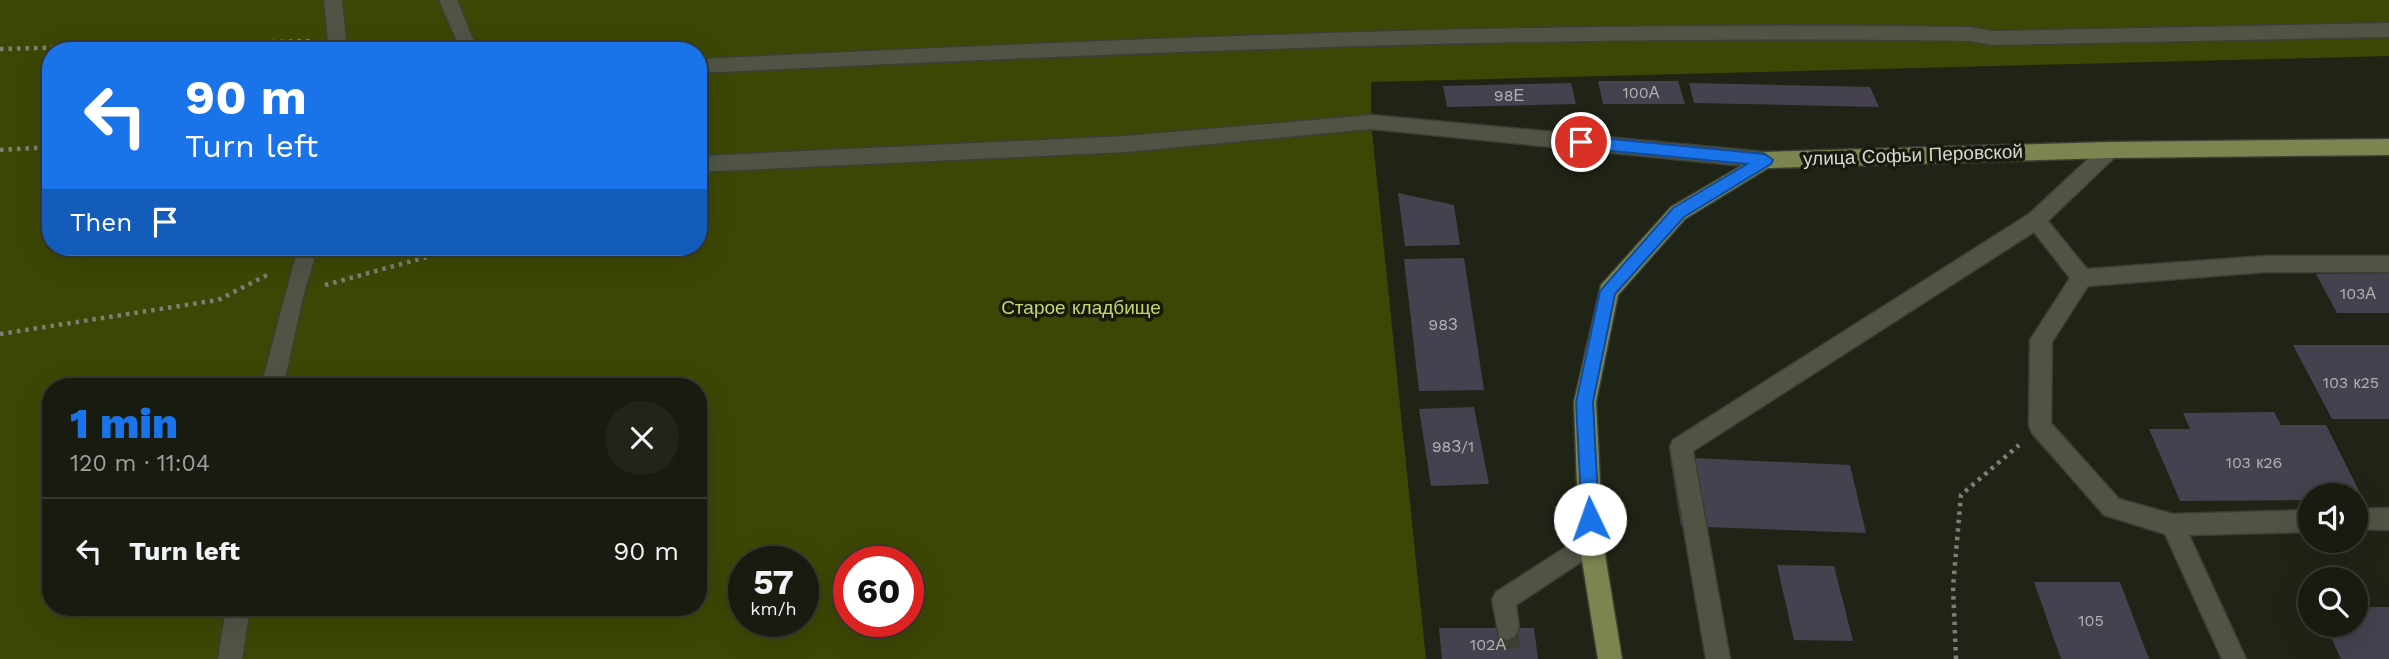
<!DOCTYPE html>
<meta charset="utf-8">
<style>
body{margin:0;font-family:"Work Sans",sans-serif;background:#212419;color:#f1f3f6;height:100vh;display:flex;flex-direction:column;font-size:26px;white-space:nowrap}
*{box-sizing:border-box;margin:0}
p{font-size:23px;color:#9fa19f}
.icon{flex:none;width:38px;height:38px;fill:none;stroke:currentColor;stroke-width:2;stroke-linecap:round;stroke-linejoin:round}
.map{position:relative;flex:1;overflow:hidden}
.details{position:absolute;left:42px;top:378px;width:665px;height:238px;display:flex;flex-direction:column;background:#181b10;border-radius:28px;box-shadow:0 7px 28px #0002,0 0 0 2px #363930}
.details>*{flex:none}
.banner{position:absolute;left:42px;top:42px;width:665px;height:214px;border-radius:28px;box-shadow:0 7px 28px #0002,0 0 0 2px #363930;background:#1a73e8;color:#fff;overflow:hidden}
.tools{position:absolute;left:2298px;top:483px;display:grid;gap:14px}
.tools a{display:grid;place-items:center;width:70px;height:70px;border-radius:50%;background:#181b10;box-shadow:0 7px 28px #0002,0 0 0 2px #363930;font-size:35px}
.speed{position:absolute;left:728px;top:546px;display:flex;gap:14px;font-size:35px;font-weight:700;text-align:center}
.speed>*{display:grid;place-content:center;width:91px;height:91px;border-radius:50%;background:#181b10;box-shadow:0 7px 28px #0002,0 0 0 2px #363930;line-height:1}
.speed small{font-size:18px;font-weight:400}
.speed .limit{border:10px solid #d22;background:#fff;color:#111}
.pin{position:absolute;display:grid;place-items:center;width:60px;height:60px;color:#fff;margin:-30px;border:4px solid #fff;border-radius:50%;box-shadow:0 2px 7px #0007}
.me{position:absolute;width:77px;margin:-38px;rotate:357deg;stroke-linejoin:round;filter:drop-shadow(0 0 5px #0008)}
.turn{display:flex;align-items:center;gap:24px;height:147px;padding:0 28px;font-size:32px}
.turn .icon{width:91px;height:91px;stroke-width:2.5}
.turn b{display:block;font-size:49px;line-height:60px}
.then{display:flex;align-items:center;height:66px;padding:0 28px;background:#0003;gap:14px;font-size:26px}
.round{display:grid;place-items:center;flex:none;width:74px;height:74px;border-radius:37px;background:#212419}
.head{display:flex;align-items:center;justify-content:space-between;height:119px;padding:0 28px}
h1{font-size:42px;font-weight:800;line-height:52px;color:#1a73e8}
ul{padding:0;list-style:none}
li{display:flex;align-items:center;gap:21px;height:105px;padding:0 28px;border-top:2px solid #363930}
li div{flex:1}
li b{display:block;font-size:26px}
li em{font-style:normal}
.map>svg:first-child{display:block}
.green{fill:#3d4705;fill-rule:evenodd}
.building{fill:#46414f}
.lines{fill:none;stroke-linecap:round;stroke-linejoin:round}
.minor-tunnel{stroke:#3b3f32;stroke-width:21;stroke-dasharray:21 10;stroke-linecap:butt}
.minor-casing{stroke:#3b3e33;stroke-width:3}
.major-casing{stroke:#3b3e33;stroke-width:3}
.path{stroke:#7c7f74;stroke-width:4.5;stroke-dasharray:3.5 5;stroke-linecap:butt}
.minor{fill:#505445;fill-rule:evenodd}
.major{fill:#7a8550;fill-rule:evenodd}
.route{fill:#1a73e8;stroke:#114b97;stroke-width:2}
.labels{text-anchor:middle;dominant-baseline:central;stroke-width:7;stroke-linejoin:round;paint-order:stroke}
.number-label{font-size:16px;fill:#b2b3b0}
.street-label{font-size:19px;fill:#d6d9d0;stroke:#171a0c}
.park-label{font-size:19px;fill:#c3d870;stroke:#171a0c}
</style>
<div class="map">
<svg width="2389" height="659" viewBox="0 0 2389 659">
<rect width="100%" height="100%" fill="#202416"/>
<path class="green" d="M0 0H2389V56L1371 82V122L1426 659H0ZM51 51H698V247H51ZM51 387H698V607H51ZM744 562H803V621H744ZM849 562H908V621H849Z"/>
<g class="building">
<polygon points="1598,81 1678,81 1685,104 1603,104"/>
<polygon points="1571,83 1576,104 1447,107 1443,86"/>
<polygon points="1689,83 1870,87 1879,107 1694,103"/>
<polygon points="1398,193 1454,205 1460,245 1405,246"/>
<polygon points="1464,258 1484,390 1419,391 1404,259"/>
<polygon points="2389,273 2389,313 2337,313 2316,274"/>
<polygon points="2293,345 2389,345 2389,419 2332,419"/>
<polygon points="1474,407 1489,484 1431,486 1419,409"/>
<polygon points="2274,412 2281,425 2326,425 2363,499 2356,499 2356,495 2310,495 2310,500 2180,501 2149,429 2190,429 2183,413"/>
<polygon points="1670,457 1850,465 1866,533 1681,526"/>
<polygon points="1777,565 1834,566 1853,641 1794,640"/>
<polygon points="2034,582 2120,582 2149,659 2061,659"/>
<polygon points="2356,607 2389,607 2389,659 2341,659 2325,625 2356,625"/>
<polygon points="1439,628 1534,628 1538,659 1442,659"/>
</g>
<g class="lines">
<polyline class="minor-tunnel" points="1507,628 1511,659"/>
<defs>
<g id="minor">
<polygon points="324,0 342,0 347,51 329,51"/>
<polygon points="439,0 457,0 473,39 487,51 464,51 460,48"/>
<path d="M2389 23V37L1992 45 1971 41C1546 34 1123 53 698 73V59C1123 39 1546 20 1971 27L1992 31Z"/>
<polygon points="1371,115 1765,152 1772,155 1775,160 1772,165 1765,168 1371,129 1126,152 698,172 698,156 1126,136"/>
<polygon points="2110,142 2117,145 2120,150 2117,155 2048,221 2087,269 2265,256 2389,256 2389,272 2265,272 2088,286 2052,342 2051,423 2119,499 2173,514 2310,510 2310,532 2189,535 2246,659 2222,659 2165,534 2104,515 2032,433 2029,426 2030,340 2070,278 2034,232 1693,451 1730,659 1706,659 1670,447 1673,440 2029,214 2103,145"/>
<polygon points="298,247 318,247 304,293 283,387 261,387"/>
<polygon points="2389,508 2389,530 2356,529 2356,509"/>
<polygon points="1591,531 1599,534 1603,542 1599,550 1516,605 1519,628 1515,636 1507,640 1499,636 1492,600 1496,592"/>
<polygon points="226,607 250,607 242,659 218,659"/>
</g>
<polygon id="major" points="2389,139 2389,155 2110,158 1768,168 1685,219 1618,295 1596,402 1603,542 1622,659 1598,659 1579,542 1574,402 1601,285 1671,207 1765,152 2110,142"/>
</defs>
<use href="#minor" class="minor-casing"/>
<use href="#major" class="major-casing"/>
<g class="path">
<polyline points="0,49 311,41"/>
<polyline points="0,150 51,147"/>
<polyline points="325,285 463,247"/>
<polyline points="0,334 218,300 271,273"/>
<polyline points="1956,659 1953,587 1961,495 2019,445"/>
</g>
<use href="#minor" class="minor"/>
<use href="#major" class="major"/>
</g>
<polygon class="route" points="1581,136 1765,154 1773,160 1771,164 1684,217 1615,294 1593,402 1599,519 1596,525 1590,527 1584,525 1582,519 1576,402 1600,291 1673,208 1747,164 1581,148 1574,142"/>
<g class="labels">
<g class="number-label">
<text x="1641" y="92">100А</text>
<text x="1509" y="95">98Е</text>
<text x="2358" y="293">103А</text>
<text x="1443" y="324">98З</text>
<text x="2351" y="382">103 к25</text>
<text x="1453" y="446">98З/1</text>
<text x="2254" y="462">103 к26</text>
<text x="2091" y="620">105</text>
<text x="1488" y="644">102А</text>
</g>
<g class="street-label">
<text transform="translate(1913 155) rotate(-2)">улица Софьи Перовской</text>
</g>
<g class="park-label">
<text x="1081" y="307">Старое кладбище</text>
</g>
</g>
</svg>
<div class="tools">
<a><svg class="icon" aria-label="sound" viewBox="0 0 24 24"><path d="M4 9h4l5-4v14l-5-4H4zM17 9q2 3 0 6"/></svg></a>
<a><svg class="icon" aria-label="search" viewBox="0 0 24 24"><circle cx="10" cy="10" r="6"/><path d="M15 15l6 6"/></svg></a>
</div>
<div class="speed"><div>57<small>km/h</small></div><div class="limit">60</div></div>
<div class="pin" style="left:1581px;top:142px;background:#d93025"><svg class="icon" aria-label="arrive" viewBox="0 0 24 24"><path d="M6 21V4h12l-3 4 3 4H6"/></svg></div>
<svg class="me" style="left:1590px;top:519px" viewBox="-20 -20 40 40"><circle r="19" fill="#fff"/><path d="M0-13L10 11 0 6-10 11z" fill="#1a73e8"/></svg>
<div class="banner">
<div class="turn"><svg class="icon" aria-label="left" viewBox="0 0 24 24"><path d="M17 20v-9H6M10 6l-5 5 5 5"/></svg><div><b>90 m</b>Turn left</div></div>
<div class="then">Then<svg class="icon" aria-label="arrive" viewBox="0 0 24 24"><path d="M6 21V4h12l-3 4 3 4H6"/></svg></div>
</div>
<section class="details">
<div class="head"><div><h1>1 min</h1><p>120 m · 11:04</p></div><a class="round"><svg class="icon" aria-label="close" viewBox="0 0 24 24"><path d="M6 6l12 12M18 6L6 18"/></svg></a></div>
<ul>
<li><svg class="icon" aria-label="left" viewBox="0 0 24 24"><path d="M17 20v-9H6M10 6l-5 5 5 5"/></svg><div><b>Turn left</b></div><em>90 m</em></li>
</ul>
</section>
</div>
